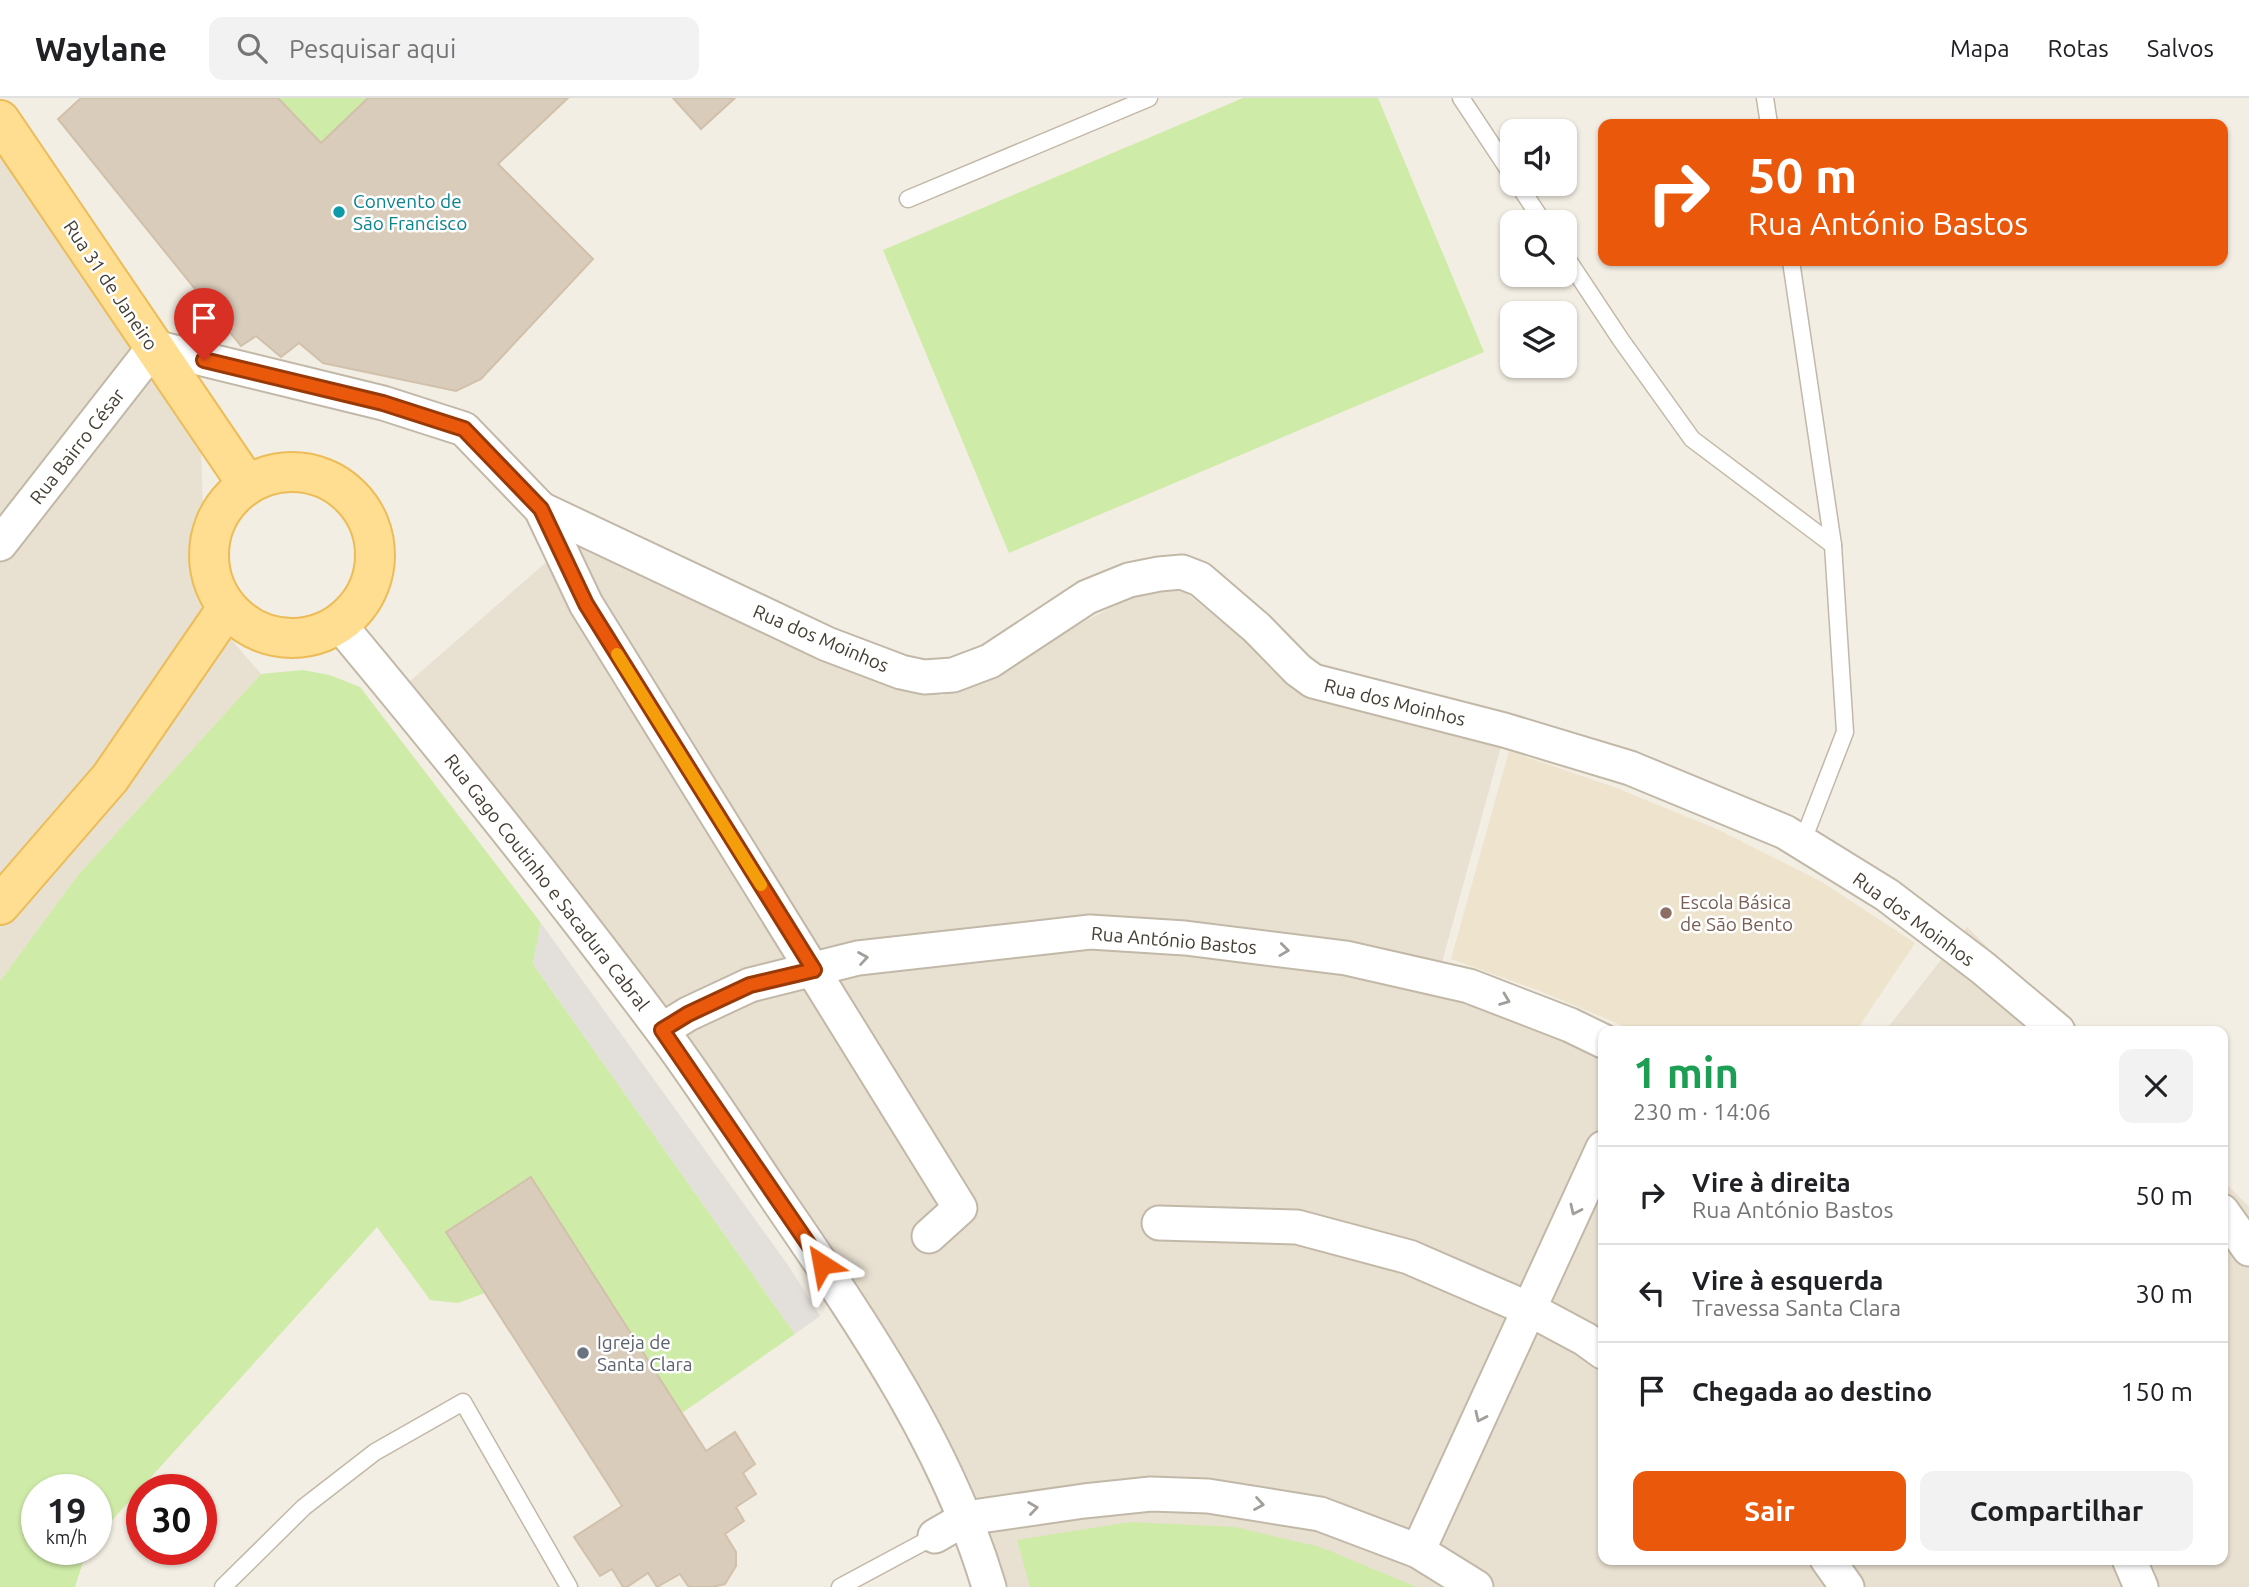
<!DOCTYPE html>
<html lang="pt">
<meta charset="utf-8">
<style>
body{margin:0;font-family:Ubuntu,sans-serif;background:#f2f2f2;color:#202124;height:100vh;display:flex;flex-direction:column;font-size:26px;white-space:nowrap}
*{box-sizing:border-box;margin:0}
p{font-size:23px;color:#757577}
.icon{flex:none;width:38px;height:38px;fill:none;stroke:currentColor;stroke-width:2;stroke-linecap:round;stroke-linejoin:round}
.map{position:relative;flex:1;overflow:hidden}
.sheet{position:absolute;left:1598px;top:928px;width:630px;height:539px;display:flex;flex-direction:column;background:#fff;border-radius:14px;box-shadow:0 2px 5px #0004}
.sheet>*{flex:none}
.hud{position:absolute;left:1598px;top:21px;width:630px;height:147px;border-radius:14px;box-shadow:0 2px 5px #0004;background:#ea580c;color:#fff;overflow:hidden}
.buttons{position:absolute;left:1500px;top:21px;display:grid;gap:14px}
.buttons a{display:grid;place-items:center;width:77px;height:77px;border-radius:14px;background:#fff;box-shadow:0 2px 5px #0004;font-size:35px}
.speed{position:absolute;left:21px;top:1376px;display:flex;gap:14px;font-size:35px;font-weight:700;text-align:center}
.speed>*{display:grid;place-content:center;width:91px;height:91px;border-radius:50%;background:#fff;box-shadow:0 2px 5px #0004;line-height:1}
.speed small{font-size:18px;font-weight:400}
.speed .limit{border:10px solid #d22;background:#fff;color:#111}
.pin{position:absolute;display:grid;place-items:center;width:60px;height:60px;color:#fff;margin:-72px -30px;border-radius:50% 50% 50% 0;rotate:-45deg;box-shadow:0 0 7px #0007}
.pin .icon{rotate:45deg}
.me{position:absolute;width:77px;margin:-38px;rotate:326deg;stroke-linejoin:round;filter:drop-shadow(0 0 5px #0008)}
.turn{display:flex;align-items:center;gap:24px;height:147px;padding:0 35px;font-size:32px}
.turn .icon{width:91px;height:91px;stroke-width:2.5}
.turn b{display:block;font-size:49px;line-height:60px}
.round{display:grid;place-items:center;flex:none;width:74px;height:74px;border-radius:14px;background:#f2f2f2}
.headline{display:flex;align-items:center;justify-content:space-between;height:119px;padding:0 35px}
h1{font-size:42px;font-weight:700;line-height:52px;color:#1e9e55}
.primary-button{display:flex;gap:14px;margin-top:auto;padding:14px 35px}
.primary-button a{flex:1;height:80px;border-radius:14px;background:#ea580c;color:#fff;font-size:28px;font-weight:700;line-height:80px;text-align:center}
.primary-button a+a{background:#f2f2f2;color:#202124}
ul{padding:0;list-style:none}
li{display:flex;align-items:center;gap:21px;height:98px;padding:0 35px;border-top:2px solid #e0e0e0}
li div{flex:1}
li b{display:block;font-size:26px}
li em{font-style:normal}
header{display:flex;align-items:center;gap:42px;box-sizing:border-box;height:98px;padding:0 35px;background:#fff;border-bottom:2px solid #e0e0e0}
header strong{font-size:33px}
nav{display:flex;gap:38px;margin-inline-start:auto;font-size:24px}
.search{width:490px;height:63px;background:#f2f2f2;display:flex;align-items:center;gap:18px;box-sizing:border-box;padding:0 24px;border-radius:14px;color:#757577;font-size:26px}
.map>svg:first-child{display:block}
.residential{fill:#e8e0d1}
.education{fill:#eee3cc}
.green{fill:#cfeba8}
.parking{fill:#e3e0dc}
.building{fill:#d9ccbb;stroke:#d1c1ab;stroke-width:2}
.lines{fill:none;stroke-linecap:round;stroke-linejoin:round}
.service-casing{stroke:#c2b8a8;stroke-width:19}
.minor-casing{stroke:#c2b8a8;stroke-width:37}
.primary-casing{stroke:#ecbc58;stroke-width:42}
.service{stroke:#fff;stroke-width:16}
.minor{stroke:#fff;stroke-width:33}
.primary{stroke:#ffdd91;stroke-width:38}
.oneway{stroke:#a29e99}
.route-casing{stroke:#983908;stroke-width:18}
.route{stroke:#ea580c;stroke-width:12}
.slow{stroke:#f59e0b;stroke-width:12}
.culture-dot{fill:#0f9aa8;stroke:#fff;stroke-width:2.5}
.education-dot{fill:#8d6e63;stroke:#fff;stroke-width:2.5}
.worship-dot{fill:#6b7280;stroke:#fff;stroke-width:2.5}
.labels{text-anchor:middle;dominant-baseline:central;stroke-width:5;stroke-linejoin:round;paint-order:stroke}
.culture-label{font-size:19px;fill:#0d838f;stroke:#fff;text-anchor:start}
.street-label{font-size:19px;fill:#453e33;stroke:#fff}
.education-label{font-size:19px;fill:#785e54;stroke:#fff;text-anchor:start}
.worship-label{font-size:19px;fill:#5b616d;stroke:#fff;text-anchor:start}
</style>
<header>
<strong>Waylane</strong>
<div class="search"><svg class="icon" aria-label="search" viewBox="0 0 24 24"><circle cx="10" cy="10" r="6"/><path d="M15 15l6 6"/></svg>Pesquisar aqui</div>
<nav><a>Mapa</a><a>Rotas</a><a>Salvos</a></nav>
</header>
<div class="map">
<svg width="2249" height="1489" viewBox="0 0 2249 1489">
<rect width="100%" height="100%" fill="#f3eee3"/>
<g class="residential">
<polygon points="0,46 200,317 206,512 261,576 78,777 0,883"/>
<polygon points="575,439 942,598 1168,480 1311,597 1508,623 1441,868 1603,942 1603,1461 2222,1461 2223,1082 2249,1109 2249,1489 987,1489 962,1399 409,584"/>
<polygon points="1967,829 2072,933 1885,933"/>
</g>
<polygon class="education" points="1509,653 1614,689 1717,731 1822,784 1915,845 1856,933 1635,933 1540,893 1451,861"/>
<g class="green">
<polygon points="278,0 368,0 321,45"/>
<polygon points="1243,0 1378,0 1484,254 1009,455 883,152"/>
<polygon points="302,572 330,577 360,589 541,825 533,866 795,1236 682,1315 531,1079 446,1134 485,1195 458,1205 430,1202 377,1129 96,1440 96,1391 37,1391 37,1451 87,1451 75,1489 0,1489 0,883 78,777 261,576"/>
<polygon points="1130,1424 1235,1429 1320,1449 1417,1489 1030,1489 1017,1442"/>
</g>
<polygon class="parking" points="541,825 788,1167 820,1218 795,1236 533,866"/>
<g class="building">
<polygon points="81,0 278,0 321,45 368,0 568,0 498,66 593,161 481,281 456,293 323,265 299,245 281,259 256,238 241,248 58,21"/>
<polygon points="673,0 735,0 701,31"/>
<polygon points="531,1079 706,1353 735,1334 755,1366 743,1375 756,1396 736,1409 744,1423 725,1436 736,1454 736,1468 725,1486 712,1489 691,1489 688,1488 680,1476 657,1489 648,1475 627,1489 623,1489 612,1471 600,1478 574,1439 622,1408 446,1134"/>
</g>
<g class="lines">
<defs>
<g id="service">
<polyline points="1461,0 1512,77"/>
<polyline points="1765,0 1769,26"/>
<polyline points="1518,86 1543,124"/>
<polyline points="908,101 1149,0"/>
<polyline points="1564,156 1621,242 1692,341 1833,447"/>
<polyline points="1791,163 1833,447 1845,634 1802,745"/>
<polyline points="223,1489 304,1409 375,1354 463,1304 569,1489"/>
<polyline points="840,1489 935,1438"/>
</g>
<g id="minor">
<polyline points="541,411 827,546 901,574 924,579 953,577 990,563 1087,499 1129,482 1159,476 1182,474 1200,481 1257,530 1298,572 1313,583 1504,632 1630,670 1785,734 1887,797 1983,870 2058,933"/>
<polyline points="0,446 154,249 383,305 464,331 541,411 586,506 960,1110 929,1138"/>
<path d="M339 526C449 658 557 792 660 930 700 983 736 1040 773 1095 857 1218 946 1344 989 1489"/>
<polyline points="662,932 688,916 750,887 858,860 1090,834 1185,840 1346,860 1469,888 1570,927 1603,943"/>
<polyline points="2222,1113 2249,1151"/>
<polyline points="1159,1125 1297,1129 1409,1159 1529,1211 1585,1241 1603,1254"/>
<polyline points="935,1438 966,1420 1084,1403 1151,1396 1208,1398 1320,1416 1418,1453 1476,1489"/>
<polyline points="1418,1453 1603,1050"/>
<polyline points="1827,1461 1847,1489"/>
<polyline points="2129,1461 2141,1489"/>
</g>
<g id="primary">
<polyline points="0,22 247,386"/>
<circle cx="292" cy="457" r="83"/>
<polyline points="0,807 110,680 227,510"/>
</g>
</defs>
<use href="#service" class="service-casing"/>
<use href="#minor" class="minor-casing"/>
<use href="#primary" class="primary-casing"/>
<use href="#service" class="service"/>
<use href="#minor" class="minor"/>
<use href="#primary" class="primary"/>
</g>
<defs><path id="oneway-chevron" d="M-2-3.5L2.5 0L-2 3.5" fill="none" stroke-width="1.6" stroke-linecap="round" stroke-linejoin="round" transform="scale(1.75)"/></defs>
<g class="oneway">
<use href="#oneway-chevron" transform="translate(1284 852) rotate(7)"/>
<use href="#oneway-chevron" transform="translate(863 860) rotate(-9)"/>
<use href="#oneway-chevron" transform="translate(1505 902) rotate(21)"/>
<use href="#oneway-chevron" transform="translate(1575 1112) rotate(115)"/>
<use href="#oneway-chevron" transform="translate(1480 1319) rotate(115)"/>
<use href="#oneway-chevron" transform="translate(1259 1406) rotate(9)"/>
<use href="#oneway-chevron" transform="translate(1033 1410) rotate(-8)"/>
</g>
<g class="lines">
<defs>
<polyline id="route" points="204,262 383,305 464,331 541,411 586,506 814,872 750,887 688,916 662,932 822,1166"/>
</defs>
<use href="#route" class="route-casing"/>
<use href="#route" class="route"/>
<polyline class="slow" points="617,556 761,787"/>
</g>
<circle class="culture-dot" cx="339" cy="114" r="7"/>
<circle class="education-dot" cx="1666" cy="815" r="7"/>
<circle class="worship-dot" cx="583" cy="1255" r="7"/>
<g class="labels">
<g class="culture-label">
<text x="353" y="103">Convento de<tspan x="353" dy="22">São Francisco</tspan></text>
</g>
<g class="street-label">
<text transform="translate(111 187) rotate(56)">Rua 31 de Janeiro</text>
<text transform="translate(77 348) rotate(-52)">Rua Bairro César</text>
<text transform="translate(821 540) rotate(23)">Rua dos Moinhos</text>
<text transform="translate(1395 604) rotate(14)">Rua dos Moinhos</text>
<text transform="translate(547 784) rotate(52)">Rua Gago Coutinho e Sacadura Cabral</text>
<text transform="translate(1914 821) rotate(36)">Rua dos Moinhos</text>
<text transform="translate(1174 842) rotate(5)">Rua António Bastos</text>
</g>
<g class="education-label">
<text x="1680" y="804">Escola Básica<tspan x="1680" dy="22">de São Bento</tspan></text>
</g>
<g class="worship-label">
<text x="597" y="1244">Igreja de<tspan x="597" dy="22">Santa Clara</tspan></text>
</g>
</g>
</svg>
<div class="buttons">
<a><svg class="icon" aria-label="sound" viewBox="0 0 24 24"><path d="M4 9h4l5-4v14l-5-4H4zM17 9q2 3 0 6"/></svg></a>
<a><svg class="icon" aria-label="search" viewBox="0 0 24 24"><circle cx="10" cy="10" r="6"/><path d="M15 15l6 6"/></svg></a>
<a><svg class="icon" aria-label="layers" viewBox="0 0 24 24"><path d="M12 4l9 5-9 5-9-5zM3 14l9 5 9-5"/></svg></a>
</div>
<div class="speed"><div>19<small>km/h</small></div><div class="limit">30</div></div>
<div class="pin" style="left:204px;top:262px;background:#d93025"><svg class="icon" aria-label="arrive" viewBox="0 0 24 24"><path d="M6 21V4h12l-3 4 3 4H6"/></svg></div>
<svg class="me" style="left:822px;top:1166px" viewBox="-20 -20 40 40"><path d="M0-17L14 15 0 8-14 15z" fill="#ea580c" stroke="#fff" stroke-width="4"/></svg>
<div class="hud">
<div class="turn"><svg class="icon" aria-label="right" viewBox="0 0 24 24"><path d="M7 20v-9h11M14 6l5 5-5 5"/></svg><div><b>50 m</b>Rua António Bastos</div></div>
</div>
<section class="sheet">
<div class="headline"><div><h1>1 min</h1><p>230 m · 14:06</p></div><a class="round"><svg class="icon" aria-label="close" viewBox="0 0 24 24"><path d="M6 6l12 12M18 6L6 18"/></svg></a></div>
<ul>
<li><svg class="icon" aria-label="right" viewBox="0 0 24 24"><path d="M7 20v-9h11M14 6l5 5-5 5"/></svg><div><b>Vire à direita</b><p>Rua António Bastos</p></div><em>50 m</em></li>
<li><svg class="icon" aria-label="left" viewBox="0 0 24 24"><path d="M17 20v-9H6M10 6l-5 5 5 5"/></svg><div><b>Vire à esquerda</b><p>Travessa Santa Clara</p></div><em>30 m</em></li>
<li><svg class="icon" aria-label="arrive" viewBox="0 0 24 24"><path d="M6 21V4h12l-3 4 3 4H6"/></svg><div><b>Chegada ao destino</b></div><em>150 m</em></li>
</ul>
<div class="primary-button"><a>Sair</a><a>Compartilhar</a></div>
</section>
</div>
